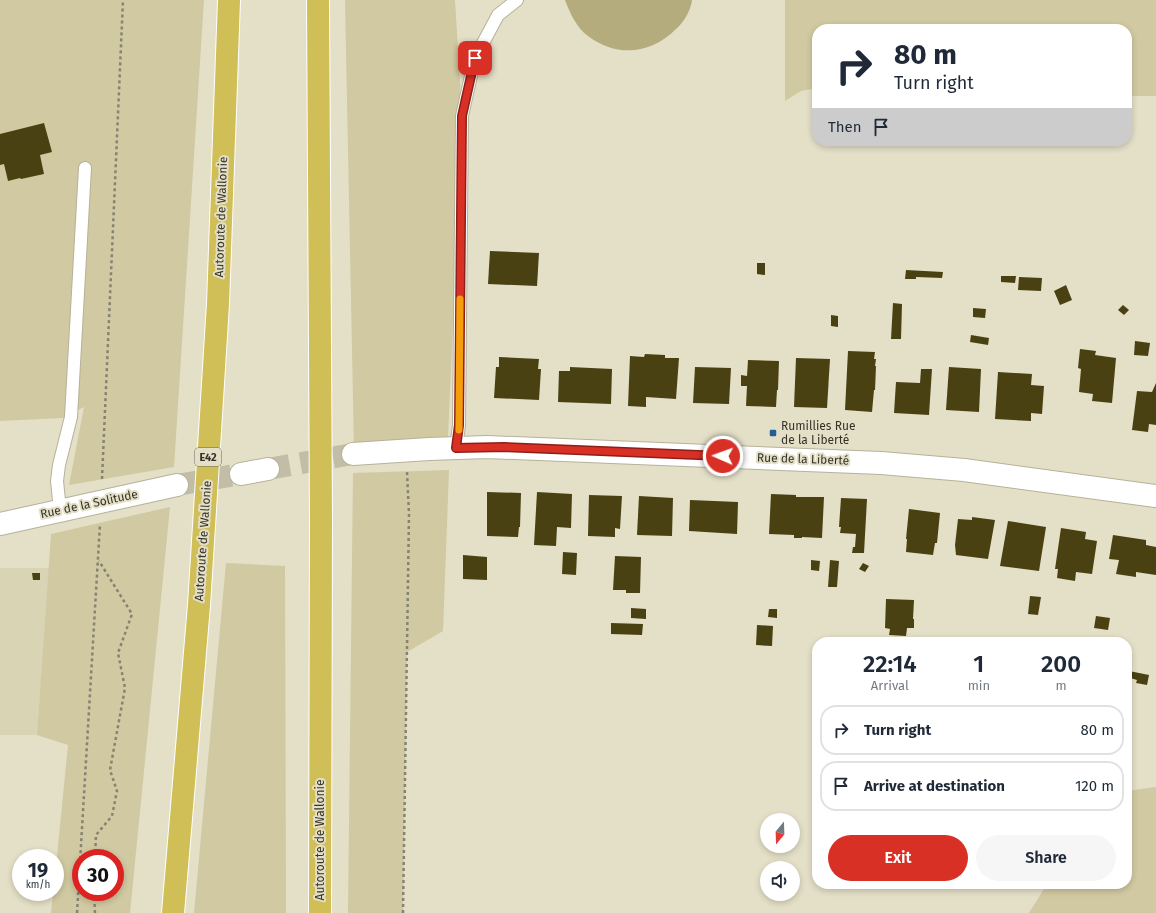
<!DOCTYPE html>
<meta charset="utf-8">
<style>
body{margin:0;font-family:"Fira Sans",sans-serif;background:#f6f6f7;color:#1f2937;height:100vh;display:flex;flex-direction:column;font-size:15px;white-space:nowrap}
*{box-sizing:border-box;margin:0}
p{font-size:13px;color:#747a83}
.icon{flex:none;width:22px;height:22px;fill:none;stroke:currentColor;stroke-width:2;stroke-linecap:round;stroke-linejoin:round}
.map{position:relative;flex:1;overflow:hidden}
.details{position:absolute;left:812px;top:637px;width:320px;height:252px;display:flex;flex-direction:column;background:#fff;border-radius:16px;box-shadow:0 2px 6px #0003}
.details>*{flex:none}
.hud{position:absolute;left:812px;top:24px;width:320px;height:122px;border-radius:16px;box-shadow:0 2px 6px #0003;background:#fff;color:#1f2937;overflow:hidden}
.needle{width:26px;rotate:199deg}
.controls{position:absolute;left:760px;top:813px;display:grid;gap:8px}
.controls a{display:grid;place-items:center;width:40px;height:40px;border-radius:50%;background:#fff;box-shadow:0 2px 6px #0003;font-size:20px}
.speed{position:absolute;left:12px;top:849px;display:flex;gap:8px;font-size:20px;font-weight:700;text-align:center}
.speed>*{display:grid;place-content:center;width:52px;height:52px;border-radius:50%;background:#fff;box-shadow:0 2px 6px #0003;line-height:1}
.speed small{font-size:10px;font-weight:400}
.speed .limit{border:6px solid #d22;background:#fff;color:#111}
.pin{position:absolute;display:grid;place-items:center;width:34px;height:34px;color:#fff;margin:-17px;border-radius:8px;box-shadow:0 2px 6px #0006}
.me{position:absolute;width:44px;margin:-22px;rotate:272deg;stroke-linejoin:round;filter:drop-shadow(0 0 3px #0008)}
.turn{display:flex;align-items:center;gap:14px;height:84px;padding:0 16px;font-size:18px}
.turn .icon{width:52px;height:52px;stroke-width:2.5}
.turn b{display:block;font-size:28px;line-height:34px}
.then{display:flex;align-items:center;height:38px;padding:0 16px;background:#0003;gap:8px;font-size:15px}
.eta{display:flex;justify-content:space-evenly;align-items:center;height:68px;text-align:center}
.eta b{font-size:24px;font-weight:600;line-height:28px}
.button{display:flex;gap:8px;margin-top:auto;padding:8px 16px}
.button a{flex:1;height:46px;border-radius:24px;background:#d93025;color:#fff;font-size:16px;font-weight:600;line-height:46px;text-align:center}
.button a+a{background:#f6f6f7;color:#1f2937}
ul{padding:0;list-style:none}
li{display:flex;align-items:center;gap:12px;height:50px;margin:0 8px 6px;padding:0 8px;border:2px solid #e0e1e3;border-radius:16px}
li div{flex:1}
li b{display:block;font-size:15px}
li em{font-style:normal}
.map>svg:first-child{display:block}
.built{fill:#d9d4b4}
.green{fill:#d0c9a1;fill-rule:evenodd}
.water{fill:#b4ac7c}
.building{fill:#494112}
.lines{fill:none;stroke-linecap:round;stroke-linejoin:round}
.minor-tunnel{stroke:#c1bda7;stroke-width:22;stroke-dasharray:22 11;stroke-linecap:butt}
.service-casing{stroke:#b6b29a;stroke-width:14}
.minor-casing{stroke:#b6b29a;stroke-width:24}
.motorway-casing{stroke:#fff;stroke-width:24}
.path{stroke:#868373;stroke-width:2.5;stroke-dasharray:3 3;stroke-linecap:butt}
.service{stroke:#fff;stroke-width:12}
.minor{stroke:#fff;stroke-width:22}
.motorway{stroke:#d0be56;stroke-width:22}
.route-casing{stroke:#8d1f18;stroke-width:10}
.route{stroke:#d93025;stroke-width:7}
.slow{stroke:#f59e0b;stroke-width:7}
.poi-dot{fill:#225f95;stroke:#e4dfc7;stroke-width:1.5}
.labels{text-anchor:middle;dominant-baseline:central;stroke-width:4;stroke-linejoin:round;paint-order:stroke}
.shield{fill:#e4dfc7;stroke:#6a6758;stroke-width:1}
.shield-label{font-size:11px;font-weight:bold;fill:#353329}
.street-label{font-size:12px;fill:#353329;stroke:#e4dfc7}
.poi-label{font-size:12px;fill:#353329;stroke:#e4dfc7;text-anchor:start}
</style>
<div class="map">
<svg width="1156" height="913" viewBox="0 0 1156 913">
<rect width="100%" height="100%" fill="#e4dfc7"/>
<polygon class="built" points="0,568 49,568 37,735 0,735"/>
<g class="green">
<polygon points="0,0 204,0 174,467 69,485 84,407 63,418 0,421"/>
<polygon points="345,0 455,0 462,116 448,438 354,449"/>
<polygon points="785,0 1156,0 1156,96 1127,96 1127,29 817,29 817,88 801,91 785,101"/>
<polygon points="449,470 443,631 407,652 403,913 348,913 353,473"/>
<path d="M170 507 130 913H51L53 892H55V876L68 745 37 735 51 534ZM81 858H115V892H81Z"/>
<polygon points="226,563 285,566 286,913 194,913"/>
<polygon points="1156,787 1156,913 1029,913 1044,889 1057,887 1059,884 1127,884 1127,791"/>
</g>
<path class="water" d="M565 0H692C691 10 684 22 676 29 651 54 617 58 588 36 576 27 570 13 565 0Z"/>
<g class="building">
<polygon points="44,123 52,152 40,155 44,174 21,179 20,178 8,181 4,164 0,165 0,134"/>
<polygon points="490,251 539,253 537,286 488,284"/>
<polygon points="757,263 765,263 765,275 757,274"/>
<polygon points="906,270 943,272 942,278 916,277 916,279 905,279"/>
<polygon points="1001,276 1016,276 1015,283 1001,282"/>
<polygon points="1019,277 1042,278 1041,291 1018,290"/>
<polygon points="1066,285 1072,300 1060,305 1054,291"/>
<polygon points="893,303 902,304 901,339 891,339"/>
<polygon points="1123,305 1129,310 1124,315 1118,310"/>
<polygon points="973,308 986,309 985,318 973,317"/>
<polygon points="831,315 838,316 838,327 831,326"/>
<polygon points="971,335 989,338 988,345 970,342"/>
<polygon points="1135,341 1150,343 1148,356 1134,355"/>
<polygon points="1080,349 1096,351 1095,355 1116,358 1112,403 1092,401 1093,394 1079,392 1081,369 1078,368"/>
<polygon points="848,351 875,352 874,359 876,359 875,366 876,366 875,390 874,390 872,412 845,410"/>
<polygon points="645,354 665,355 665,358 679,358 676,399 646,397 646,407 628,406 630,356 644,357"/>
<polygon points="499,357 539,359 538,369 541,369 539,400 494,398 496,367 499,367"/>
<polygon points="796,358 830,359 827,408 794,407"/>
<polygon points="748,360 779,361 778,390 777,390 776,407 746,406 747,386 741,386 741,375 747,376"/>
<polygon points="570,367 612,369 611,404 558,402 559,371 570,371"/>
<polygon points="695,367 731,368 729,404 693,403"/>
<polygon points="949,367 981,369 979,412 946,410"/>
<polygon points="921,369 932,369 929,415 894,413 896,382 920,383"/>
<polygon points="998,372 1032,374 1031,385 1044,386 1042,414 1031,413 1031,421 995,419"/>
<polygon points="1156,383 1156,425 1149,424 1148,432 1132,430 1137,391 1152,392"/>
<polygon points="487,492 521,493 520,527 519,527 518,537 487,536"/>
<polygon points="537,492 572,494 571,528 557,527 556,546 534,545"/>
<polygon points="771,494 796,495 796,497 824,497 822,538 802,537 802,538 794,538 794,535 769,534"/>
<polygon points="589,495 622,496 620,529 615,528 615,537 588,536"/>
<polygon points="639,496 673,498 672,536 637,535"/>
<polygon points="841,498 867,499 864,553 852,553 853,547 855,547 856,534 840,533 841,527 839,527"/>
<polygon points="690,500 738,502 737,534 689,531"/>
<polygon points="909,509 940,513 937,543 935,543 933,555 906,552 907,539 906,539"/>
<polygon points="972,517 995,520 988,559 956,555 955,545 958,519 972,520"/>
<polygon points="1008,521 1046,527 1039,571 1000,566"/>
<polygon points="1061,528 1086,532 1085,539 1097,541 1092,574 1076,572 1075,581 1057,578 1058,569 1055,569"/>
<polygon points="1113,535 1146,540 1146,545 1156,547 1156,575 1136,572 1136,577 1116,574 1119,560 1109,559"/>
<polygon points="563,552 577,553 576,575 562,574"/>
<polygon points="463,555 487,557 487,580 463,579"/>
<polygon points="615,556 641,557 640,593 626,593 626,590 613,590"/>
<polygon points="811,560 820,561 819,571 811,570"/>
<polygon points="830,560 839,561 837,587 828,587"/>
<polygon points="863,563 869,566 865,572 859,569"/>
<polygon points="32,573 40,573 40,580 33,580"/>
<polygon points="1030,596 1041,597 1038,615 1028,614"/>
<polygon points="886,599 914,600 913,619 914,619 914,628 907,628 906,636 889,635 890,629 885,628"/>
<polygon points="631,608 646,609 646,619 631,618"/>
<polygon points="769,609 777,609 777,618 768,617"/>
<polygon points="1096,616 1110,618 1108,630 1094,628"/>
<polygon points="611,623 643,624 642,635 611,634"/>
<polygon points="757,625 773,626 772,646 756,645"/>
<polygon points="1129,671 1149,675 1147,685 1136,683 1137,680 1127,677"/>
</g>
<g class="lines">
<g class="minor-tunnel">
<polyline points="268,469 353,454"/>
<polyline points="177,485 241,474"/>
</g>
<defs>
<g id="service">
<polyline points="456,448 459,425 462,116 475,58 498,15 517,0"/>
<polyline points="60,510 57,481 59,465 71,417 85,168"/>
</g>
<g id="minor">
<polyline points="353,454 429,449 487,447 881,463 964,470 1156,496"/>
<polyline points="241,474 268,469"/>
<polyline points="0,524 177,485"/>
</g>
<g id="motorway">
<polyline points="318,0 321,520 320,913"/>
<polyline points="173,913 199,605 218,304 229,0"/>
</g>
</defs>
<use href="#service" class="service-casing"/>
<use href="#minor" class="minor-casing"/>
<use href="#motorway" class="motorway-casing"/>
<g class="path">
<polyline points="102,479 123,0"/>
<polyline points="95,858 96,835 112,816 117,791 110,770 125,688 118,653 132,614 99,561"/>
<polyline points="94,892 95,913"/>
<polyline points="77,913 100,524"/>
<polyline points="403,913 409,514 407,472"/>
</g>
<use href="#service" class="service"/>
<use href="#minor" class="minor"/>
<use href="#motorway" class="motorway"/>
</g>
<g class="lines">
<defs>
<polyline id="route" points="475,58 462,116 459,425 456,448 504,447 723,456"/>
</defs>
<use href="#route" class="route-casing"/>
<use href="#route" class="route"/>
<polyline class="slow" points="459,430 460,299"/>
</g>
<rect class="poi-dot" x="769" y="429" width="8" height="8" rx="2"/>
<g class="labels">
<rect class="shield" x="195" y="448" width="26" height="18" rx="3"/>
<g class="shield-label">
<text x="208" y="457">E42</text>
</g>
<g class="street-label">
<text transform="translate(221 217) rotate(-88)">Autoroute de Wallonie</text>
<text transform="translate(803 459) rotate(2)">Rue de la Liberté</text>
<text transform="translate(89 504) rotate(-12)">Rue de la Solitude</text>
<text transform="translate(203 541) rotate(-86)">Autoroute de Wallonie</text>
<text transform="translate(320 840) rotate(-90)">Autoroute de Wallonie</text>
</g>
<g class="poi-label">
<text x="781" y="426">Rumillies Rue<tspan x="781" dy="14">de la Liberté</tspan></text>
</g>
</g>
</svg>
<div class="controls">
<a><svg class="needle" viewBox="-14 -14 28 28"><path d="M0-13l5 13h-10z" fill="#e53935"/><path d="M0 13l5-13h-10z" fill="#747a83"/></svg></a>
<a><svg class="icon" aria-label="sound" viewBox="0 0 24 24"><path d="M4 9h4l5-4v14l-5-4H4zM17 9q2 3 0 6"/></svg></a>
</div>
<div class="speed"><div>19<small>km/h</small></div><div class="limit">30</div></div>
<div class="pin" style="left:475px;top:58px;background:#d93025"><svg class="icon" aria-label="arrive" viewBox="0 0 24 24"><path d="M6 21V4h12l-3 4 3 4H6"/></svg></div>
<svg class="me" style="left:723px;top:456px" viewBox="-20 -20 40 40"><circle r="17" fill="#d93025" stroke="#fff" stroke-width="3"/><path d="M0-11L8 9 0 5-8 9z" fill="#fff"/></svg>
<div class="hud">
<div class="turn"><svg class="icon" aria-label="right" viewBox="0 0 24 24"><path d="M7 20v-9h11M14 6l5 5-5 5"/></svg><div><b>80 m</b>Turn right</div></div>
<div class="then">Then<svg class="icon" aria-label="arrive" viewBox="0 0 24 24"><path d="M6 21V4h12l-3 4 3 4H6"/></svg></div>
</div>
<section class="details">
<div class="eta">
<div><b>22:14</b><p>Arrival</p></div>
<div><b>1</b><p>min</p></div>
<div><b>200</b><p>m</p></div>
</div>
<ul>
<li><svg class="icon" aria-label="right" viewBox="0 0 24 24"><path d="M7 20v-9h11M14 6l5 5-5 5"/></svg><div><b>Turn right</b></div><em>80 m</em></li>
<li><svg class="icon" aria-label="arrive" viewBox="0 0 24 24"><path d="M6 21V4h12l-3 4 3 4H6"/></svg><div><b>Arrive at destination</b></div><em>120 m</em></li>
</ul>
<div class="button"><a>Exit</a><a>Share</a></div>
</section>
</div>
